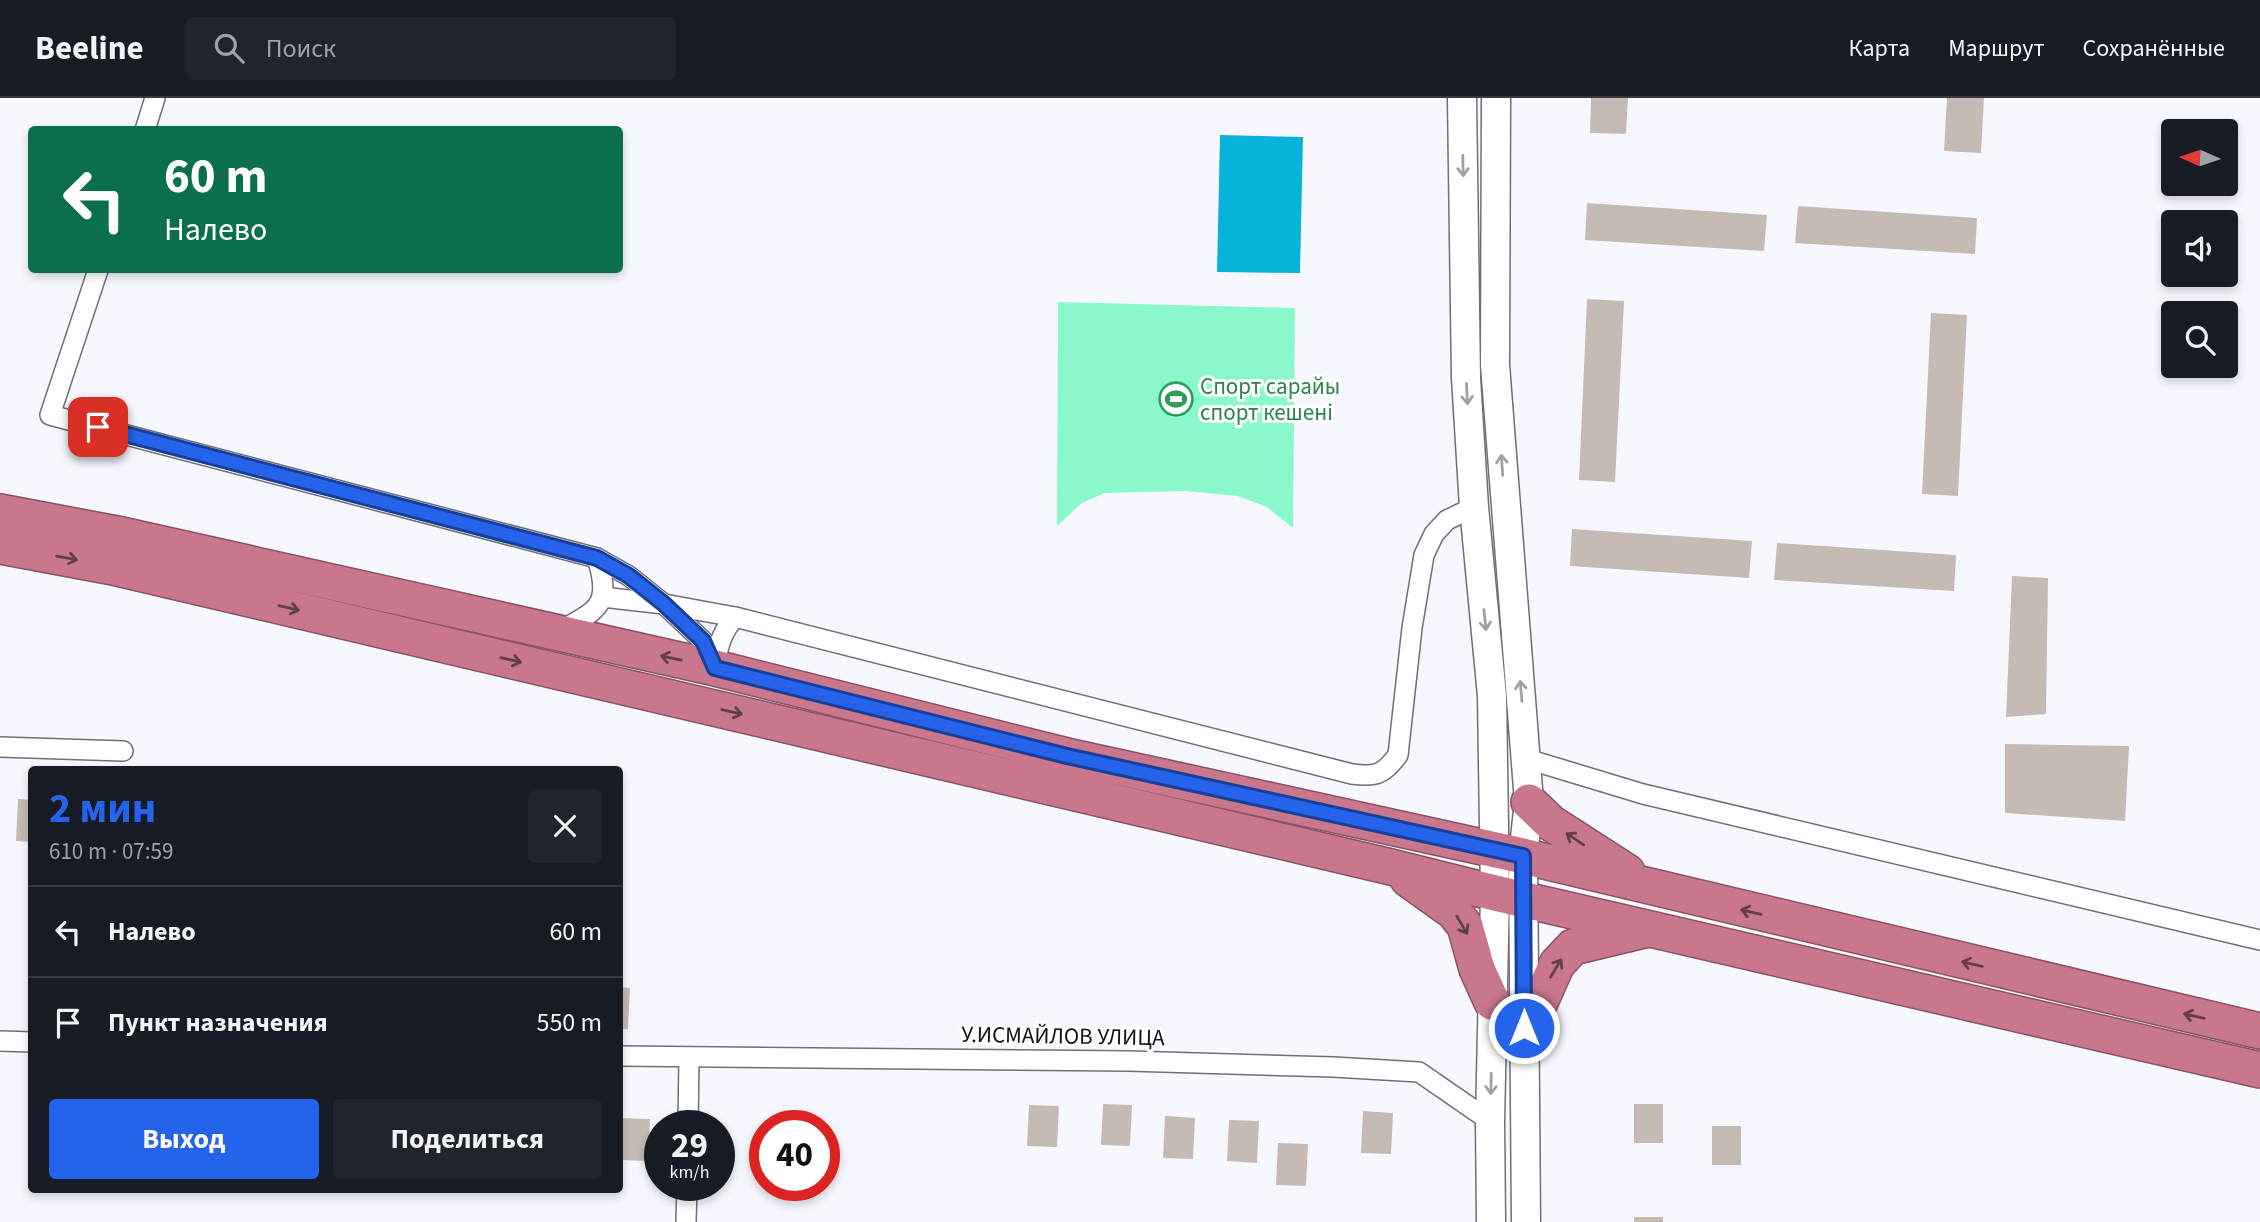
<!DOCTYPE html>
<html lang="ru">
<meta charset="utf-8">
<style>
body{margin:0;font-family:"Source Sans 3",sans-serif;background:#20242c;color:#f1f3f6;height:100vh;display:flex;flex-direction:column;font-size:26px;white-space:nowrap}
*{box-sizing:border-box;margin:0}
p{font-size:23px;color:#9ea1a6}
.icon{flex:none;width:38px;height:38px;fill:none;stroke:currentColor;stroke-width:2;stroke-linecap:round;stroke-linejoin:round}
.map{position:relative;flex:1;overflow:hidden}
.sheet{position:absolute;left:28px;top:668px;width:595px;height:427px;display:flex;flex-direction:column;background:#171b24;border-radius:7px;box-shadow:0 4px 10px #0003}
.sheet>*{flex:none}
.banner{position:absolute;left:28px;top:28px;width:595px;height:147px;border-radius:7px;box-shadow:0 4px 10px #0003;background:#0b6e4f;color:#fff;overflow:hidden}
.needle{width:46px;rotate:273deg}
.fabs{position:absolute;left:2161px;top:21px;display:grid;gap:14px}
.fabs a{display:grid;place-items:center;width:77px;height:77px;border-radius:7px;background:#171b24;box-shadow:0 4px 10px #0003;font-size:35px}
.speed{position:absolute;left:644px;top:1012px;display:flex;gap:14px;font-size:35px;font-weight:700;text-align:center}
.speed>*{display:grid;place-content:center;width:91px;height:91px;border-radius:50%;background:#171b24;box-shadow:0 4px 10px #0003;line-height:1}
.speed small{font-size:18px;font-weight:400}
.speed .limit{border:10px solid #d22;background:#fff;color:#111}
.pin{position:absolute;display:grid;place-items:center;width:60px;height:60px;color:#fff;margin:-30px;border-radius:14px;box-shadow:0 4px 10px #0006}
.me{position:absolute;width:77px;margin:-38px;rotate:0deg;stroke-linejoin:round;filter:drop-shadow(0 0 5px #0008)}
.turn{display:flex;align-items:center;gap:24px;height:147px;padding:0 21px;font-size:32px}
.turn .icon{width:91px;height:91px;stroke-width:2.5}
.turn b{display:block;font-size:49px;line-height:60px}
.round{display:grid;place-items:center;flex:none;width:74px;height:74px;border-radius:7px;background:#20242c}
.summary{display:flex;align-items:center;justify-content:space-between;height:119px;padding:0 21px}
h1{font-size:42px;font-weight:700;line-height:52px;color:#2563eb}
.primary-button{display:flex;gap:14px;margin-top:auto;padding:14px 21px}
.primary-button a{flex:1;height:80px;border-radius:7px;background:#2563eb;color:#fff;font-size:28px;font-weight:700;line-height:80px;text-align:center}
.primary-button a+a{background:#20242c;color:#f1f3f6}
ul{padding:0;list-style:none}
li{display:flex;align-items:center;gap:21px;height:91px;padding:0 21px;border-top:2px solid #363941}
li div{flex:1}
li b{display:block;font-size:26px}
li em{font-style:normal}
header{display:flex;align-items:center;gap:42px;box-sizing:border-box;height:98px;padding:0 35px;background:#171b24;border-bottom:2px solid #363941}
header strong{font-size:33px}
nav{display:flex;gap:38px;margin-inline-start:auto;font-size:24px}
.search{width:490px;height:63px;background:#20242c;display:flex;align-items:center;gap:18px;box-sizing:border-box;padding:0 24px;border-radius:7px;color:#9ea1a6;font-size:26px}
.map>svg:first-child{display:block}
.green{fill:#8af8ca}
.water{fill:#08b3da}
.building{fill:#c6bbb3}
.lines{fill:none;stroke-linecap:round;stroke-linejoin:round}
.street-casing{stroke:#6e6f79;stroke-width:22}
.secondary-casing{stroke:#6e6f79;stroke-width:31}
.highway-casing{stroke:#885463;stroke-width:38}
.street{stroke:#fff;stroke-width:19}
.secondary{stroke:#fff;stroke-width:28}
.highway{stroke:#c8778c;stroke-width:35}
.oneway{stroke:#a0a0a2}
.oneway2{stroke:#643f4b}
.route-casing{stroke:#184099;stroke-width:18}
.route{stroke:#2563eb;stroke-width:12}
.labels{text-anchor:middle;dominant-baseline:central;stroke-width:6;stroke-linejoin:round;paint-order:stroke}
.leisure-label{font-size:23px;fill:#27864d;stroke:#fff;text-anchor:start}
.street-label{font-size:23px;fill:#121216;stroke:#fff}
</style>
<header>
<strong>Beeline</strong>
<div class="search"><svg class="icon" aria-label="search" viewBox="0 0 24 24"><circle cx="10" cy="10" r="6"/><path d="M15 15l6 6"/></svg>Поиск</div>
<nav><a>Карта</a><a>Маршрут</a><a>Сохранённые</a></nav>
</header>
<div class="map">
<svg width="2260" height="1124" viewBox="0 0 2260 1124">
<rect width="100%" height="100%" fill="#f7f8ff"/>
<polygon class="green" points="1058,204 1295,210 1293,430 1267,409 1238,398 1185,393 1105,395 1082,405 1057,428"/>
<polygon class="water" points="1220,37 1303,39 1300,175 1217,174"/>
<g class="building">
<polygon points="1591,0 1628,0 1626,36 1590,35"/>
<polygon points="1947,0 1984,0 1981,55 1944,53"/>
<polygon points="1587,105 1767,117 1764,153 1585,142"/>
<polygon points="1798,108 1977,120 1975,156 1795,145"/>
<polygon points="1587,201 1624,203 1615,384 1579,382"/>
<polygon points="1931,215 1967,217 1958,398 1922,396"/>
<polygon points="1572,431 1752,443 1749,480 1570,468"/>
<polygon points="1777,445 1956,457 1954,493 1774,482"/>
<polygon points="2012,478 2048,480 2046,616 2006,619"/>
<polygon points="2005,646 2129,648 2125,723 2005,715"/>
<polygon points="18,701 32,702 32,744 16,743"/>
<polygon points="620,889 630,890 628,931 620,931"/>
<polygon points="1103,1006 1132,1007 1130,1048 1101,1047"/>
<rect x="1634" y="1006" width="29" height="39"/>
<polygon points="1029,1007 1059,1008 1057,1049 1027,1048"/>
<polygon points="1363,1013 1393,1015 1391,1056 1361,1055"/>
<polygon points="1165,1018 1195,1020 1193,1061 1163,1060"/>
<polygon points="620,1020 650,1021 648,1063 620,1062"/>
<polygon points="1229,1022 1259,1023 1257,1065 1227,1063"/>
<rect x="1712" y="1028" width="29" height="39"/>
<polygon points="1278,1045 1308,1046 1306,1088 1276,1087"/>
<rect x="1634" y="1119" width="29" height="5"/>
</g>
<g class="lines">
<defs>
<g id="street">
<polyline points="145,32 155,0"/>
<polyline points="98,172 50,317 597,460 629,478 664,506 703,543 715,570"/>
<path d="M602 499 664 506 735 519 1352 676C1376 679 1383 677 1398 657L1412 530 1424 457 1434 436 1447 422 1474 409"/>
<path d="M560 533C598 512 612 507 597 460"/>
<path d="M715 569C718 548 721 535 735 519"/>
<polyline points="0,649 123,653"/>
<polyline points="1527,661 1643,696 2260,842"/>
<polyline points="0,943 32,944"/>
<polyline points="620,958 1128,963 1333,969 1419,974 1490,1023"/>
<polyline points="688,1027 689,960"/>
<polyline points="686,1124 687,1087"/>
</g>
<g id="secondary">
<polyline points="1462,0 1466,280 1474,409 1492,598 1495,795 1490,1023 1491,1124"/>
<polyline points="1496,0 1495,267 1529,704 1523,758 1526,1124"/>
</g>
<g id="highway">
<polyline points="0,414 122,437 715,570 1067,658 1523,758 2260,933"/>
<polyline points="0,448 113,469 1391,769 1495,795 2260,972"/>
<polyline points="1529,704 1551,725 1627,774"/>
<polyline points="1408,781 1454,814 1465,828 1477,871 1492,904"/>
<polyline points="1524,930 1540,904 1557,866 1573,849 1644,832"/>
</g>
</defs>
<use href="#street" class="street-casing"/>
<use href="#secondary" class="secondary-casing"/>
<use href="#highway" class="highway-casing"/>
<use href="#street" class="street"/>
<use href="#secondary" class="secondary"/>
<use href="#highway" class="highway"/>
</g>
<defs><path id="oneway-shaft" d="M-6 0H5M1.5-3L5.5 0L1.5 3" fill="none" stroke-width="1.6" stroke-linecap="round" stroke-linejoin="round" transform="scale(1.75)"/></defs>
<g class="oneway">
<use href="#oneway-shaft" transform="translate(1463 68) rotate(89)"/>
<use href="#oneway-shaft" transform="translate(1467 296) rotate(87)"/>
<use href="#oneway-shaft" transform="translate(1502 367) rotate(-94)"/>
<use href="#oneway-shaft" transform="translate(1485 522) rotate(84)"/>
<use href="#oneway-shaft" transform="translate(1521 593) rotate(-95)"/>
<use href="#oneway-shaft" transform="translate(1491 986) rotate(91)"/>
</g>
<g class="oneway2">
<use href="#oneway-shaft" transform="translate(67 460) rotate(10)"/>
<use href="#oneway-shaft" transform="translate(289 510) rotate(13)"/>
<use href="#oneway-shaft" transform="translate(671 560) rotate(-168)"/>
<use href="#oneway-shaft" transform="translate(511 562) rotate(13)"/>
<use href="#oneway-shaft" transform="translate(732 614) rotate(13)"/>
<use href="#oneway-shaft" transform="translate(1575 741) rotate(-146)"/>
<use href="#oneway-shaft" transform="translate(1751 814) rotate(-167)"/>
<use href="#oneway-shaft" transform="translate(1462 827) rotate(60)"/>
<use href="#oneway-shaft" transform="translate(1972 866) rotate(-167)"/>
<use href="#oneway-shaft" transform="translate(1556 870) rotate(-59)"/>
<use href="#oneway-shaft" transform="translate(2194 918) rotate(-167)"/>
</g>
<g class="lines">
<defs>
<polyline id="route" points="98,329 597,460 629,478 664,506 703,543 715,570 1067,658 1523,758 1524,930"/>
</defs>
<use href="#route" class="route-casing"/>
<use href="#route" class="route"/>
</g>
<defs>
<symbol id="stadium-ring" viewBox="-11 -11 22 22"><circle r="9.5" fill="#fff" stroke="#2e9e5b" stroke-width="1.5"/><path d="M0-5a6.5 5 0 1 0 0 10a6.5 5 0 1 0 0-10ZM-3.5-1.8h7v3.6h-7Z" fill="#2e9e5b"/></symbol>
</defs>
<g fill-rule="evenodd">
<use href="#stadium-ring" x="1157" y="282" width="38" height="38"/>
</g>
<g class="labels">
<g class="leisure-label">
<text x="1200" y="288">Спорт сарайы<tspan x="1200" dy="26">спорт кешені</tspan></text>
</g>
<g class="street-label">
<text transform="translate(1063 938) rotate(1)">У.ИСМАЙЛОВ УЛИЦА</text>
</g>
</g>
</svg>
<div class="fabs">
<a><svg class="needle" viewBox="-14 -14 28 28"><path d="M0-13l5 13h-10z" fill="#e53935"/><path d="M0 13l5-13h-10z" fill="#9ea1a6"/></svg></a>
<a><svg class="icon" aria-label="sound" viewBox="0 0 24 24"><path d="M4 9h4l5-4v14l-5-4H4zM17 9q2 3 0 6"/></svg></a>
<a><svg class="icon" aria-label="search" viewBox="0 0 24 24"><circle cx="10" cy="10" r="6"/><path d="M15 15l6 6"/></svg></a>
</div>
<div class="speed"><div>29<small>km/h</small></div><div class="limit">40</div></div>
<div class="pin" style="left:98px;top:329px;background:#d93025"><svg class="icon" aria-label="arrive" viewBox="0 0 24 24"><path d="M6 21V4h12l-3 4 3 4H6"/></svg></div>
<svg class="me" style="left:1524px;top:930px" viewBox="-20 -20 40 40"><circle r="17" fill="#2563eb" stroke="#fff" stroke-width="3"/><path d="M0-11L8 9 0 5-8 9z" fill="#fff"/></svg>
<div class="banner">
<div class="turn"><svg class="icon" aria-label="left" viewBox="0 0 24 24"><path d="M17 20v-9H6M10 6l-5 5 5 5"/></svg><div><b>60 m</b>Налево</div></div>
</div>
<section class="sheet">
<div class="summary"><div><h1>2 мин</h1><p>610 m · 07:59</p></div><a class="round"><svg class="icon" aria-label="close" viewBox="0 0 24 24"><path d="M6 6l12 12M18 6L6 18"/></svg></a></div>
<ul>
<li><svg class="icon" aria-label="left" viewBox="0 0 24 24"><path d="M17 20v-9H6M10 6l-5 5 5 5"/></svg><div><b>Налево</b></div><em>60 m</em></li>
<li><svg class="icon" aria-label="arrive" viewBox="0 0 24 24"><path d="M6 21V4h12l-3 4 3 4H6"/></svg><div><b>Пункт назначения</b></div><em>550 m</em></li>
</ul>
<div class="primary-button"><a>Выход</a><a>Поделиться</a></div>
</section>
</div>
